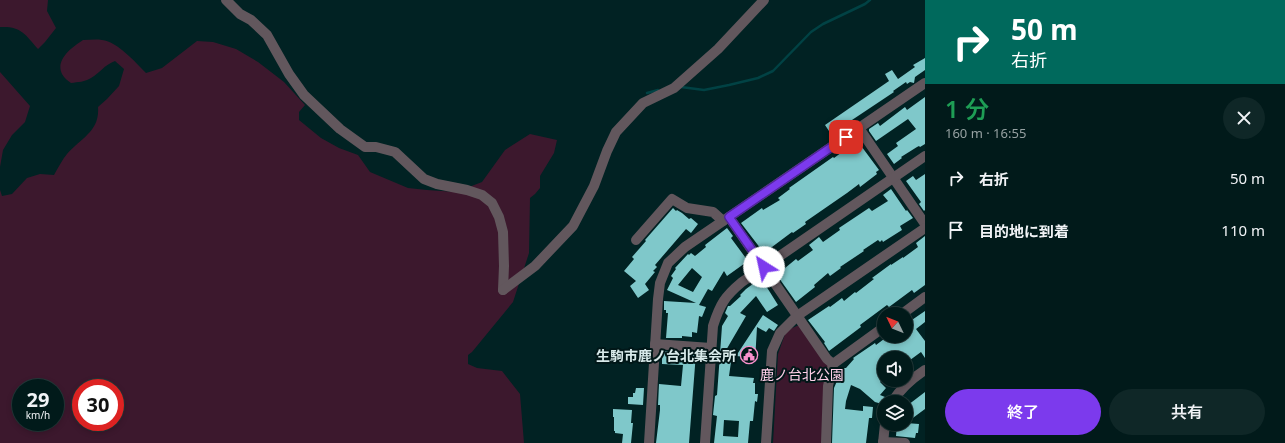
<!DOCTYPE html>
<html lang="ja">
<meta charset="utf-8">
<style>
body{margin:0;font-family:"Noto Sans","Noto Sans JP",sans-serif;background:#0f2727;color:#f1f3f6;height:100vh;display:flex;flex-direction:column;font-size:15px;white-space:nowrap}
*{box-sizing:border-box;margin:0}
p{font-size:13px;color:#96a1a2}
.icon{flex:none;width:22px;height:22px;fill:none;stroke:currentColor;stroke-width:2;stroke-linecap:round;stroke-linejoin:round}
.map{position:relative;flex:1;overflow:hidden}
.drawer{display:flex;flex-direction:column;background:#011a1a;width:360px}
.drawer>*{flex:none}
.hud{background:#00695c;color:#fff;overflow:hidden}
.needle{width:26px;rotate:313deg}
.buttons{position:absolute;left:877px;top:307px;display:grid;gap:8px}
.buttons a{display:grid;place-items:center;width:36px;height:36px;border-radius:50%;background:#011a1a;box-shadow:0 2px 6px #0003,0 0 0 1px #233839;font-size:20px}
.speed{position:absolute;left:12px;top:379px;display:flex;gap:8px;font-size:20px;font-weight:700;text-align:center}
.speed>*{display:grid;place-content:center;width:52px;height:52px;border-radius:50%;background:#011a1a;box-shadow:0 2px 6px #0003,0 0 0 1px #233839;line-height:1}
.speed small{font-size:10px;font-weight:400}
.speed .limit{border:6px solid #d22;background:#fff;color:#111}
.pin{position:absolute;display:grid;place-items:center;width:34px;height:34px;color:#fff;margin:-17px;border-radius:8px;box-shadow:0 2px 6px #0006}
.me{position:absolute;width:44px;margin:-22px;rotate:325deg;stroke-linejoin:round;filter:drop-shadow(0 0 3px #0008)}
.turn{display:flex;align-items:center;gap:14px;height:84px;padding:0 20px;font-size:18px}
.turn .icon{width:52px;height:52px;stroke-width:2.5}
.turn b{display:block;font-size:28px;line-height:34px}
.round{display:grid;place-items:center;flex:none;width:42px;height:42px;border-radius:21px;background:#0f2727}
.head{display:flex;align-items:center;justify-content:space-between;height:68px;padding:0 20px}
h1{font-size:24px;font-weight:600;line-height:30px;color:#1e9e55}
.action{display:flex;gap:8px;margin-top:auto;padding:8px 20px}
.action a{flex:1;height:46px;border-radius:24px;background:#7c3aed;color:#fff;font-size:16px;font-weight:600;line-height:46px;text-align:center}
.action a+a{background:#0f2727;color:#f1f3f6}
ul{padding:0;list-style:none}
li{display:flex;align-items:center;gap:12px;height:52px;padding:0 20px}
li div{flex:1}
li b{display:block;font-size:15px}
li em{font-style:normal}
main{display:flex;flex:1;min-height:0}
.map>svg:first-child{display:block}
.green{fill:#3c182d;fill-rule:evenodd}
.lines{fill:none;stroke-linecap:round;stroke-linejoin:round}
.stream{stroke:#014244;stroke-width:2.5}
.building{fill:#7fc8ca;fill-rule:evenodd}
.minor{stroke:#62575d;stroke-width:10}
.route-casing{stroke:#51269a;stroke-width:10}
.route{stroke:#7c3aed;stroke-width:7}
.labels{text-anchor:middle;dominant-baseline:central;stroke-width:4;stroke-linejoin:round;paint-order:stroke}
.poi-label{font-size:14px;font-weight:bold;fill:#d8eaea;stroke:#011718;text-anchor:end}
.park-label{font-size:14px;fill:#fecfe8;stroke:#011718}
</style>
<main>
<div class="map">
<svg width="925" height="443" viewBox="0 0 925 443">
<rect width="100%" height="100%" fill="#012223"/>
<g class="green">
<path d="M0 0H48L47 11 56 28 45 42 38 49C25 34 21 26 0 27Z"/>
<path d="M83 40C89 40 96 39 102 40 118 42 135 62 146 73L162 68 197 41 213 42 236 49 258 62 284 82 305 105 299 112V120L321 138 339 148 358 155 370 172 408 188 427 190 456 192 482 182 505 150 530 134 557 140 554 153 540 176V188L535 194 530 198 529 253 513 302 472 352 468 355V364L477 368 502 371 520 394 524 443H0V190L2 196 12 194 27 178 40 174 54 175C58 168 62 160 67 154 81 138 100 131 98 107L107 99 119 86 124 69 115 61C104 65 100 73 91 78 85 82 78 82 71 83 68 81 64 78 62 74 55 60 72 47 83 40ZM21 388H55V422H21ZM81 388H115V422H81Z"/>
<polygon points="0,72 30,106 25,122 12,135 3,150 0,167"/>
<polygon points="799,325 830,368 823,443 773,443 778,354 785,334 790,329"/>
</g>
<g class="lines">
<g class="stream">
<polyline points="681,87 704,90 729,85 758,78 773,71 811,32 823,24 865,4 870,0"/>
<polyline points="647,93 658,90"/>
</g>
</g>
<g class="building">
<polygon points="925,58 925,70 915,77 914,83 910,82 907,84 906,82 893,91 894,92 831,134 825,125 889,81 885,74 892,70 898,79 915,67 913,65"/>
<polygon points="925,97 925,144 920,147 919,146 917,147 901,157 902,158 894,164 887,154 898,146 896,143 916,129 908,119 876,141 869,131 869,129 878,123 880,126 905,107 907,110"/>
<polygon points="856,139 879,170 876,172 877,174 860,187 859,184 847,193 805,222 806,224 793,233 792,232 764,253 741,223 762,208 763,210 780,200 778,198 790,189 789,188 833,157 834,158 849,147 847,145"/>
<polygon points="925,174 925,210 924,211 919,204 921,202 906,181 913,176 916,180"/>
<polygon points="891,189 906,211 907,210 913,218 900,226 902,230 883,242 882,240 880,242 878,240 863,250 864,251 840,267 841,268 830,276 828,273 814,285 815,287 796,302 774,271 782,265 785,268 796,259 798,261 813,250 809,245 819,237 823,242 840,230 839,228 869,208 872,211 888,201 883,195"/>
<polygon points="673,208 676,211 677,210 682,213 689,219 691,218 698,224 691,233 686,229 655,265 657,267 653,271 655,272 645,284 649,290 638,298 630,286 636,281 624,271 634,259 632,257 646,241 645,240"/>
<path d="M727 228 733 236 731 238 748 261 727 276 724 271 712 291 708 289 699 305 706 307 702 317 699 316 697 333 692 332V337L682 336V338H666L668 313H666V310H664V301L696 303 667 290 673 278 671 276 676 269 675 268 688 254 689 255 691 253 695 256 706 247 705 245ZM692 268 702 277 693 292 678 285Z"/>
<polygon points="925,236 925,285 914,293 912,290 889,307 887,305 860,325 861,327 829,351 824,343 825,342 808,320 829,306 830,307 842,298 844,301 855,292 856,293 874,279 872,278 891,264 891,265 903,257 903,258 918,247 916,243"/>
<path d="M761 278 778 305 767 312 756 296 740 313 746 316 722 357 731 362 729 376 754 378 753 383H755V394H758L757 402 755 401 753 421H750L748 443H714L717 416 713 415 715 396 717 395 722 326 728 316 725 313 728 306H730L741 296 740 295 746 289ZM724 420 739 421 738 437 723 436Z"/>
<polygon points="925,311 925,322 916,329 925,341 925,358 921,352 906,363 906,358 884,358 884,377 880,382 886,388 880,395 885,397 882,404 875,402 860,389 851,385 846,401 845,409 863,411 863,406 873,407 872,418 869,418 866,443 832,443 834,388 840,374 841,372 842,372 844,368 846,368 854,359 853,358 875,343 876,345 888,336 906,336 906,324"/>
<polygon points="763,315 778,325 774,331 769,328 766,332 757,327 755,361 746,361 747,357 736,356"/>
<polygon points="664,351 696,353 689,443 656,443 660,410 660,405 658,405 659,384 681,386 683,365 662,364 662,354 664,354"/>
<polygon points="636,388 644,388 643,405 628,404 628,397 633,397 633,393 635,393"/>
<polygon points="925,392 925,409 906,423 919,424 918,433 916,433 915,438 896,436 897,424 906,424 906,415 908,405"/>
<polygon points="613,409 632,410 631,423 633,423 631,443 622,443 623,434 615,433 615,431 614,431 614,417 613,417"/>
</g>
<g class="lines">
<g class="minor">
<polyline points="226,0 240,14 251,20 267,35 289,74 304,95 340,129 365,147 376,147 395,152 424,179 437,184 467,190 482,195 492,203 499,217 503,232 504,266 503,290"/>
<polyline points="859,128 925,224"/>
<polyline points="729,217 827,359 833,364"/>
<polyline points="636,240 672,199 687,208 713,212 723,221"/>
<polyline points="503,290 535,266 573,226 594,186 607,151 616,132 643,103 674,88 718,49 764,0"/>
<polyline points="902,314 925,297"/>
<polyline points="655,344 711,348"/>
<path d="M892 402C901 388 911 379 925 370"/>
<polyline points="883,442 905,443"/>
<polyline points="649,443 658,299 660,283 668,263 685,247 925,83"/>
<path d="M705 443 713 326C720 304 725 296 742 282L925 156"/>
<polyline points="766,443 772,351 780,333 797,316 925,228"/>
<polyline points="826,443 828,386 833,364 884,327"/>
<polyline points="883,443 885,424"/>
</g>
</g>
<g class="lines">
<defs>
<polyline id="route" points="764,267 729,217 846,137"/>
</defs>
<use href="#route" class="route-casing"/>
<use href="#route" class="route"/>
</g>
<defs>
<symbol id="civic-ring" viewBox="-11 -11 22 22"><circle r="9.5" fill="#011718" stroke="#f890cc" stroke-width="1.5"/><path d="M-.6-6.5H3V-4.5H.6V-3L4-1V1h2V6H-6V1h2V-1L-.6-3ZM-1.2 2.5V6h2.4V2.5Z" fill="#f890cc"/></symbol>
</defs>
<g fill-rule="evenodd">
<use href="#civic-ring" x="739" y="345" width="20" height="20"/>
</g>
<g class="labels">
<g class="poi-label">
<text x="736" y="355">生駒市鹿ノ台北集会所</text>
</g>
<g class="park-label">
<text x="802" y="374">鹿ノ台北公園</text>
</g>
</g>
</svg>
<div class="buttons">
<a><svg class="needle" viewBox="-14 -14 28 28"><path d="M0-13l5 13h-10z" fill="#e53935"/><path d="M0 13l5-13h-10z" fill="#96a1a2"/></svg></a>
<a><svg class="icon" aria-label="sound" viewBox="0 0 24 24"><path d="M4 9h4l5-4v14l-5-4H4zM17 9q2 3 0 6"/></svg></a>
<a><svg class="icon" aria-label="layers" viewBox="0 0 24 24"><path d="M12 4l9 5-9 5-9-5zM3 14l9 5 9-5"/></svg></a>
</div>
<div class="speed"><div>29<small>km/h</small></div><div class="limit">30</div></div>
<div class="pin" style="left:846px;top:137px;background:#d93025"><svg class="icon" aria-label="arrive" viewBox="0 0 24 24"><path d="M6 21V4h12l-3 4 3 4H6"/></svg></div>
<svg class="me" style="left:764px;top:267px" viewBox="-20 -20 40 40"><circle r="19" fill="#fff"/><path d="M0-13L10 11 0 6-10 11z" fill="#7c3aed"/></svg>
</div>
<section class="drawer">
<div class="hud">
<div class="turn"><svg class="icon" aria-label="right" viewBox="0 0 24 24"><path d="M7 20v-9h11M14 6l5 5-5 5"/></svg><div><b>50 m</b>右折</div></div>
</div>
<div class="head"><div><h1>1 分</h1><p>160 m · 16:55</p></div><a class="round"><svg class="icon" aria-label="close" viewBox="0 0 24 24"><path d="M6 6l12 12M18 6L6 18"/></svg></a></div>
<ul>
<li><svg class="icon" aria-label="right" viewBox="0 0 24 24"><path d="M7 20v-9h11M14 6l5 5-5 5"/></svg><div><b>右折</b></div><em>50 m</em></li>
<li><svg class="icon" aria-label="arrive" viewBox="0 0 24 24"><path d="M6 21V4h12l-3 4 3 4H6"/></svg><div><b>目的地に到着</b></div><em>110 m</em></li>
</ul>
<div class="action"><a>終了</a><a>共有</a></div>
</section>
</main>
